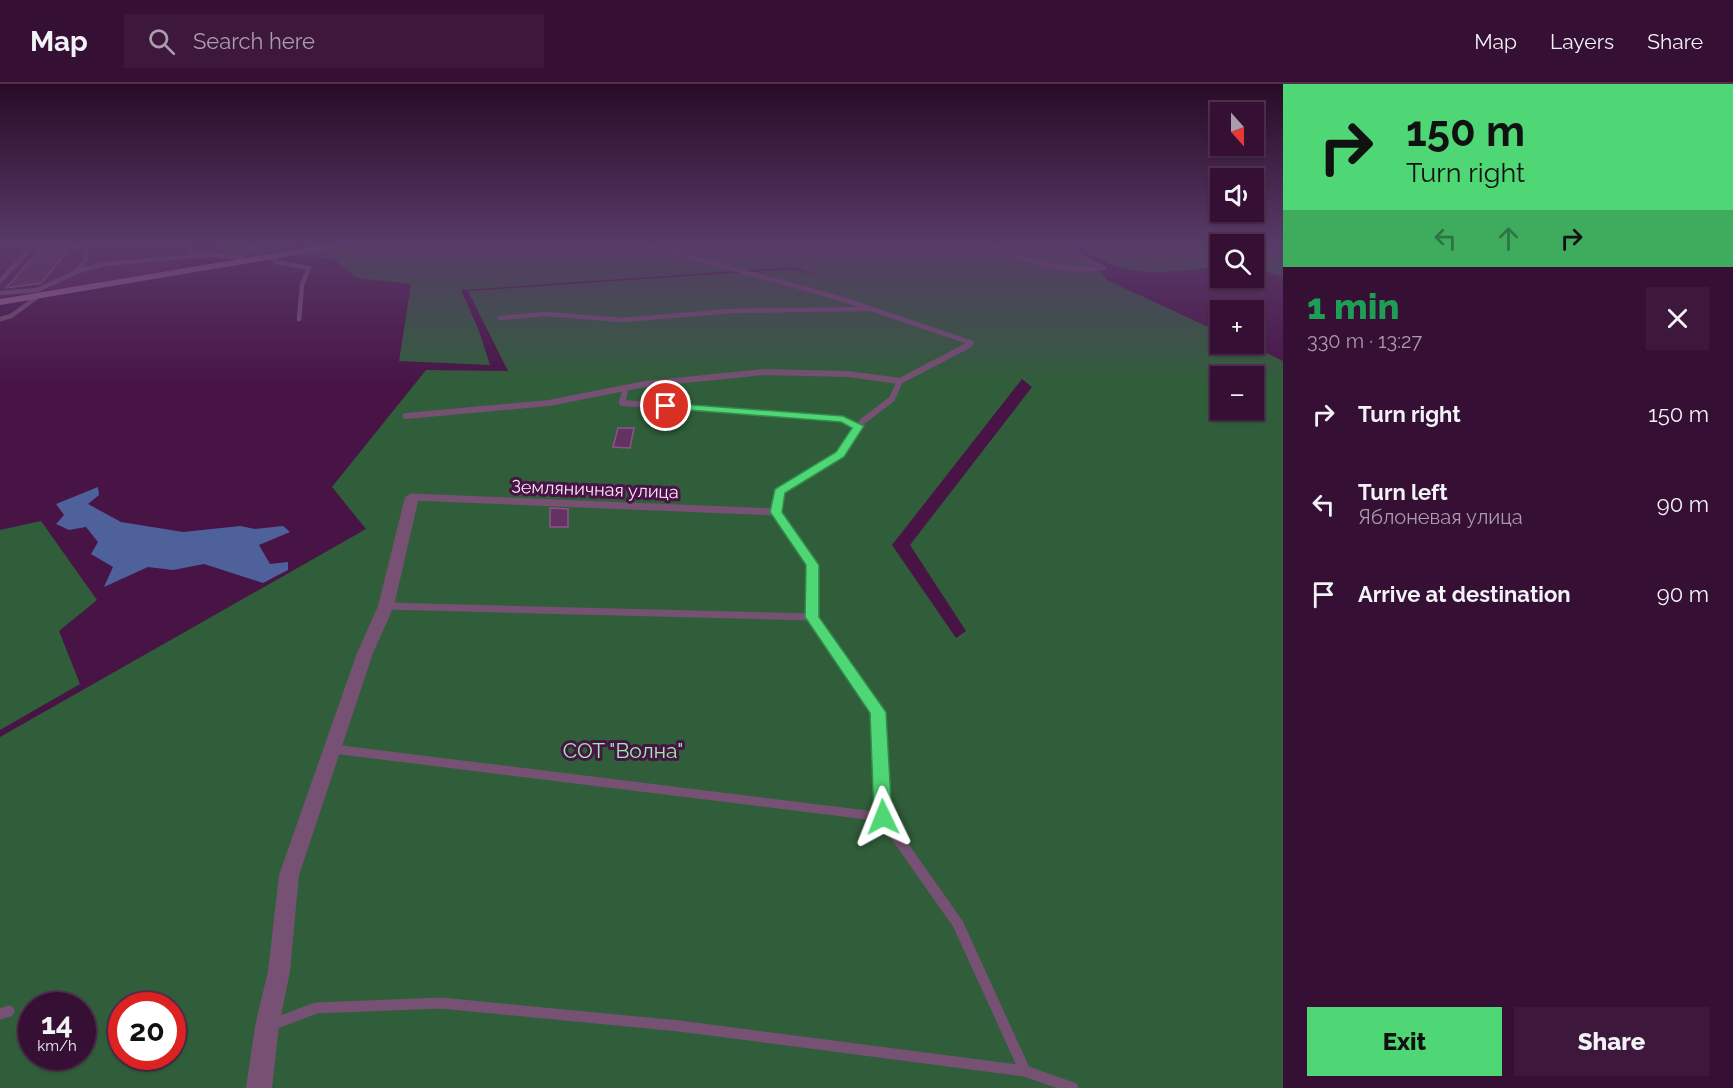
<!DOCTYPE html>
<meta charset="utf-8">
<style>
body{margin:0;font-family:Raleway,sans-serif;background:#3d183c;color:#f1f3f6;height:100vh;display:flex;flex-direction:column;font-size:22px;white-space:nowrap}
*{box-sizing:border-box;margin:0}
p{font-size:20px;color:#aa9cac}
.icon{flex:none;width:33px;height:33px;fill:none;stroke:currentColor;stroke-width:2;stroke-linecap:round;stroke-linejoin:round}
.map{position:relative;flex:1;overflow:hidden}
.details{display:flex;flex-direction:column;background:#360f34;width:450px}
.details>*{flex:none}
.guide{background:#4fd675;color:#111;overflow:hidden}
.needle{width:39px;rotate:159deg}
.fabs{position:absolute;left:1210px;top:18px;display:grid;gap:12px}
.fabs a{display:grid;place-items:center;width:54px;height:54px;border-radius:0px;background:#360f34;box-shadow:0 2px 4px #0004,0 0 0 2px #502f4f;font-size:30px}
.speed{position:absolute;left:18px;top:908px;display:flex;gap:12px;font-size:30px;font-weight:700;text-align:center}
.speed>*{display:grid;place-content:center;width:78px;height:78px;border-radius:50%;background:#360f34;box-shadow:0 2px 4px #0004,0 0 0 2px #502f4f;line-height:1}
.speed small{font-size:15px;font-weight:400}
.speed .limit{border:9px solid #d22;background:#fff;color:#111}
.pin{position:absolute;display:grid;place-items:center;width:51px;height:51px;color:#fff;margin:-26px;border:3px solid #fff;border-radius:50%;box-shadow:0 2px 6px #0007}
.me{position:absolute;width:66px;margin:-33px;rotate:358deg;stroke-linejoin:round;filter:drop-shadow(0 0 4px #0008)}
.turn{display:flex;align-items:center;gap:21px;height:126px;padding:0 24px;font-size:27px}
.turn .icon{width:78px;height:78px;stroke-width:2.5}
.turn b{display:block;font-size:42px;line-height:51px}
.lanes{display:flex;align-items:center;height:57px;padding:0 24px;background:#0003;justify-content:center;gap:30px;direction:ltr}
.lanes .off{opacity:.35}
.round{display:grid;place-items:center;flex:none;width:63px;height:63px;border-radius:0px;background:#3d183c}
.headline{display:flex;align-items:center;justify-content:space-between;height:102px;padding:0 24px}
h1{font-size:36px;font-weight:800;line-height:45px;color:#1e9e55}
.action{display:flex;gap:12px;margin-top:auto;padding:12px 24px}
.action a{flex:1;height:69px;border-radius:0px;background:#4fd675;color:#111;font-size:24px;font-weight:800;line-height:69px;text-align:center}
.action a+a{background:#3d183c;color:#f1f3f6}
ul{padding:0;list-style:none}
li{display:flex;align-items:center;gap:18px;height:90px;padding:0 24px}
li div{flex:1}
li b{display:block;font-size:22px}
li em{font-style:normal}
header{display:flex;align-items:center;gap:36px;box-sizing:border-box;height:84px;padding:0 30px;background:#360f34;border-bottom:2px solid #502f4f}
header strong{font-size:28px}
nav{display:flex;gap:33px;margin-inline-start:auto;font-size:21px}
.search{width:420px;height:54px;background:#3d183c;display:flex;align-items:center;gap:15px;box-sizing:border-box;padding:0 21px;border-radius:0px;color:#aa9cac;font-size:22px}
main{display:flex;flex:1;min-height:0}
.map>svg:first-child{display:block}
.built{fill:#561c53}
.green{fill:#305e3a;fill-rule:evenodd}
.water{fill:#4e619b}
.building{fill:#633260;stroke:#8d5489;stroke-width:1.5}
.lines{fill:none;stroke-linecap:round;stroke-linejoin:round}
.lane-far4{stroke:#765173;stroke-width:4.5}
.lane-far3{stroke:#765173;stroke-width:6}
.lane-far2{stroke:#765173;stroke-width:7}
.lane-far1{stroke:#765173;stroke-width:9}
.lane{stroke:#765173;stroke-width:11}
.street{fill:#765173;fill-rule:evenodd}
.secondary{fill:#9f649b;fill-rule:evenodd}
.route{fill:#4fd675;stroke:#338b4c;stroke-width:1.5}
.labels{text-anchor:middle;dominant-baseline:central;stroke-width:6;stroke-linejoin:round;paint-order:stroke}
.street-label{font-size:18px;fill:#fee4fb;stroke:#481446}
.near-park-label{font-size:21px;fill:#98eda9;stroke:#481446}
</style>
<header>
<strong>Map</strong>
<div class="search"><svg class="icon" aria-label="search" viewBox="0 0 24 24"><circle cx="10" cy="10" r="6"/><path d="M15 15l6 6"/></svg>Search here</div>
<nav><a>Map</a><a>Layers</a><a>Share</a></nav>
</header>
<main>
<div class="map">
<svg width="1283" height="1004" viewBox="0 0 1283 1004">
<rect width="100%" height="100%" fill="#481446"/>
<polygon class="built" points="0,161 191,161 178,185 0,214"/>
<g class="green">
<polygon points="217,161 307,161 228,175"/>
<path d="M357 161H1063L1097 184 1107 196 1221 249V260H1248L1283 277V1004H0V653L366 445 332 403 426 286 508 287 468 207 794 185 816 192 797 183 461 206 479 247 490 281 399 277 411 200 357 194 333 174 291 172ZM1221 292H1254V326H1221ZM1022 295 1032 303 910 461 966 547 956 554 892 461ZM32 921H82V972H32ZM122 921H172V972H122Z"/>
<path d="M1079 161H1221V182C1170 188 1121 198 1079 161Z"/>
<polygon points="1254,161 1283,161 1283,193 1254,183"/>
<polygon points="41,437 97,516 59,547 80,600 0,646 0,446"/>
</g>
<polygon class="water" points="98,403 99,411 88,420 121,438 183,448 240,442 255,445 283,442 290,448 259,461 270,480 288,478 288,486 263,499 204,480 173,486 148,483 104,503 113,483 91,470 98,458 86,443 69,446 56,440 64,431 56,420"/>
<g class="building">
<polygon points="69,166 41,199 6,204 38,168"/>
<polygon points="618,344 634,344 630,364 613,363"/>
<polygon points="550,424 568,425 568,443 550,443"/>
</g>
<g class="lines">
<g class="lane-far4">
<polyline points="63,161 84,164 87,167 85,177 76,187"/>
<polyline points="190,161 189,165 194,170 241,173"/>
<polyline points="647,161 842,215 972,259 966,262"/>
<path d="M992 161C1024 178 1068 189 1104 184L1083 173 1070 161"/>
<polyline points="275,172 276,178 309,184 302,201 299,235"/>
<polyline points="243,177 241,171 254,161"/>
<polyline points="0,197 26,169"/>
<polyline points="0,209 37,206 79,187 104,180 205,171"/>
<polyline points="500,234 545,230 622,236 731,227 866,225"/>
<polyline points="0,235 11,232 40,211"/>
</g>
<g class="lane-far3">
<polyline points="625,306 622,319 843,335 859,342"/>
<polyline points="406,332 549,319 645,300 764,288 848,290 900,297 969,261"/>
<polyline points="810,389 840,370 863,337 892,315 900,297"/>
</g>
<g class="lane-far2">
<polyline points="812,387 780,408 776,428 813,481 812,533 823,549"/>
<polyline points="412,413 776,428"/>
<polyline points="386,522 812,533"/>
</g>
<g class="lane-far1">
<polyline points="822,547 878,628 883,733 895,751"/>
<polyline points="333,665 883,733"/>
</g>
<g class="lane">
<polyline points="894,749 958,840 1025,987 1073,1004"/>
<polyline points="0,930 9,927"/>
<polyline points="271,941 316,924 441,919 679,942 1025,987"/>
</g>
<polygon class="street" points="412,409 419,413 394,522 373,569 299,791 290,887 279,942 272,1004 246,1004 255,942 268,887 279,791 357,569 378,522 405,413"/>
<polygon class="secondary" points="323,161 343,161 338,164 0,221 0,215"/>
</g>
<linearGradient id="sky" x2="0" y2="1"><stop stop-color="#280b26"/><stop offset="0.53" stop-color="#583a68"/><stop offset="1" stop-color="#583a68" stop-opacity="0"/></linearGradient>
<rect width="1283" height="301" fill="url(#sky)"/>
<polygon class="route" points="666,319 843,332 864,342 844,373 785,409 782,428 819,481 819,533 886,628 892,733 889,739 883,741 876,739 874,733 870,629 805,533 806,481 770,428 775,405 836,368 852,344 841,338 662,324 661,322"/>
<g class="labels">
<g class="street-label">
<text transform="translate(595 405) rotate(2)">Земляничная улица</text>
</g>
<g class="near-park-label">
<text x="623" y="666">СОТ "Волна"</text>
</g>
</g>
</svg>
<div class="fabs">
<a><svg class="needle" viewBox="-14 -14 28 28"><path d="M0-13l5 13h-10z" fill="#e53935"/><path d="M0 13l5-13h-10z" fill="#aa9cac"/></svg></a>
<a><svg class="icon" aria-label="sound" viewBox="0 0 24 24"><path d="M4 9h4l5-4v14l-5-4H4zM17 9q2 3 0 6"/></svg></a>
<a><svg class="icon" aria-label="search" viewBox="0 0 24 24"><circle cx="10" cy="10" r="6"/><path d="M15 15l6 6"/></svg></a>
<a>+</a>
<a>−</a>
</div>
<div class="speed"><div>14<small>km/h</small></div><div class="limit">20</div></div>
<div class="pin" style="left:666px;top:322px;background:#d93025"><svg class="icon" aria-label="arrive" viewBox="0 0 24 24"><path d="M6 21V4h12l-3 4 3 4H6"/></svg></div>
<svg class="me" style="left:883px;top:733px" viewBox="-20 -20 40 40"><path d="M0-17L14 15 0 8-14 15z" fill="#4fd675" stroke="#fff" stroke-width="4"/></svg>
</div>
<section class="details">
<div class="guide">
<div class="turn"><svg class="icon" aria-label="right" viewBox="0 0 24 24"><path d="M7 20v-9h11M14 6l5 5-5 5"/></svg><div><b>150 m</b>Turn right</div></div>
<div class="lanes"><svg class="icon off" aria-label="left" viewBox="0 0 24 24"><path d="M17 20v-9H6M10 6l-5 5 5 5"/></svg><svg class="icon off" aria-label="ahead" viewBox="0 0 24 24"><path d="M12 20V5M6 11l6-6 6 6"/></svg><svg class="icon" aria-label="right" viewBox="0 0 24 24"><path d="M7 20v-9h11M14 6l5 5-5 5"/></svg></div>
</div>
<div class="headline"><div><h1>1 min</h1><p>330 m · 13:27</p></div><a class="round"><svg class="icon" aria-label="close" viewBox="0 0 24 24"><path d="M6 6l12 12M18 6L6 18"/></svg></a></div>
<ul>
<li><svg class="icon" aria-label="right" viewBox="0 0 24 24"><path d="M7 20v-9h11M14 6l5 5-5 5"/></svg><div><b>Turn right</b></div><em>150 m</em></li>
<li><svg class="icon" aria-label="left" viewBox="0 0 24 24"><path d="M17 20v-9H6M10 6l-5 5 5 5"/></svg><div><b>Turn left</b><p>Яблоневая улица</p></div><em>90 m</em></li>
<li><svg class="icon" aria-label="arrive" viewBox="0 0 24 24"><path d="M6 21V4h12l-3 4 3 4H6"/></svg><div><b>Arrive at destination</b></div><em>90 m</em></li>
</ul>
<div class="action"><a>Exit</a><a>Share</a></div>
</section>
</main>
